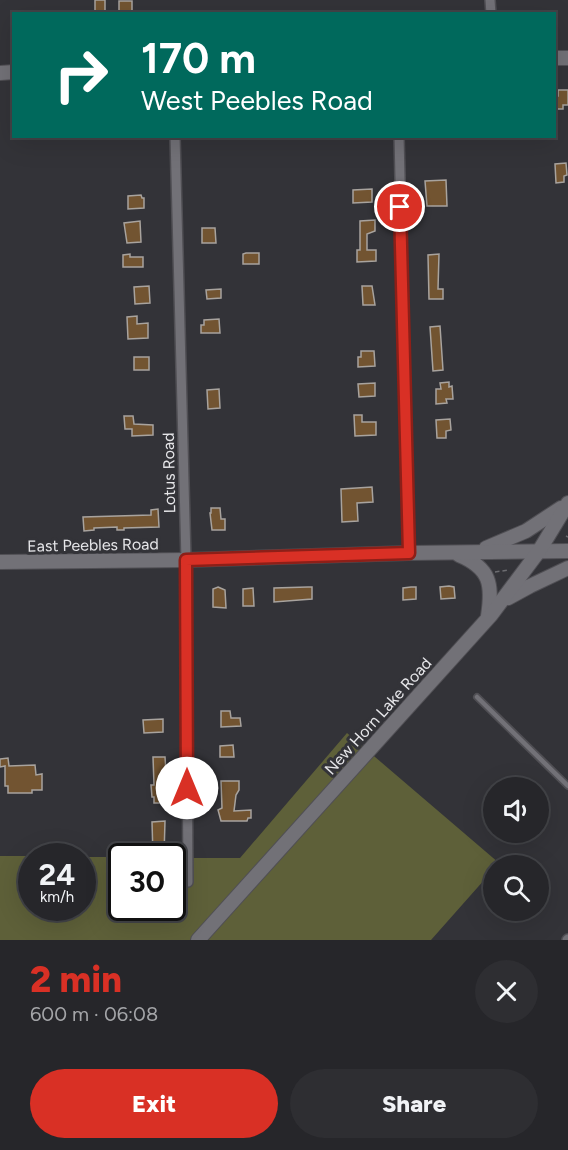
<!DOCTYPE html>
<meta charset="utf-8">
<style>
body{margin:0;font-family:Figtree,sans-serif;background:#2e2e32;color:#f1f3f6;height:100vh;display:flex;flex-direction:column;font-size:22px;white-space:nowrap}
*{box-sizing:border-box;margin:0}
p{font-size:20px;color:#a4a5a8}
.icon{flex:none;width:33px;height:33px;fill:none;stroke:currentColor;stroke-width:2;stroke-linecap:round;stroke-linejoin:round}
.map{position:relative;height:940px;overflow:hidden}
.sheet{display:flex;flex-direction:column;background:#26262a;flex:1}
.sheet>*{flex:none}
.guide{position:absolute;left:12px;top:12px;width:544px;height:126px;border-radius:0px;box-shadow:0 6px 24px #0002,0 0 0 2px #424347;background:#00695c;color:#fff;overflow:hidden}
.controls{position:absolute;left:483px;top:777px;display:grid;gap:12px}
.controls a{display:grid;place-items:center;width:66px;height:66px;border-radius:50%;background:#26262a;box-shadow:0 6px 24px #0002,0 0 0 2px #424347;font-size:30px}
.speed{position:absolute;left:18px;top:843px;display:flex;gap:12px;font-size:30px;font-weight:700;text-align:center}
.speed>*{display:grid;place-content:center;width:78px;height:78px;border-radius:50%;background:#26262a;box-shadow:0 6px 24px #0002,0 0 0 2px #424347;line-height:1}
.speed small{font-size:15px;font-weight:400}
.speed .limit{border:3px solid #111;border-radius:9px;background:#fff;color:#111}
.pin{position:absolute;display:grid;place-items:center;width:51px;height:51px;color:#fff;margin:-26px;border:3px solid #fff;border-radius:50%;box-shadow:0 2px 6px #0007}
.me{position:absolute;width:66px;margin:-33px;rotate:0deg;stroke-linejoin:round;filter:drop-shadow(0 0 4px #0008)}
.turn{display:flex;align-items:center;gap:21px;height:126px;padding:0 30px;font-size:27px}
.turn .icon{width:78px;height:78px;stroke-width:2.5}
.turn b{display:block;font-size:42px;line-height:51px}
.round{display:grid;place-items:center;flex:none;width:63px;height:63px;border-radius:32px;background:#2e2e32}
.summary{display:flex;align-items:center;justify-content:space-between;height:102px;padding:0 30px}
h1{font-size:36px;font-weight:800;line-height:45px;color:#d93025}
.primary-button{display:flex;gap:12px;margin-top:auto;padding:12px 30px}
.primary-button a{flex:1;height:69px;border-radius:36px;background:#d93025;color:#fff;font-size:24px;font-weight:800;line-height:69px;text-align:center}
.primary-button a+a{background:#2e2e32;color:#f1f3f6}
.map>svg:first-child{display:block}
.green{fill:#5e6039}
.building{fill:#725431;stroke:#a8a39e;stroke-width:1.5}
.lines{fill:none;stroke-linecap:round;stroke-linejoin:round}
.lane-casing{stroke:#504f54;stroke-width:8}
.street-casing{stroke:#504f54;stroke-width:12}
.secondary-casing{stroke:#504f54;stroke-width:16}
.path{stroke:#6c6c70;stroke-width:1.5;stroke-dasharray:4.5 3;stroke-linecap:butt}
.lane{stroke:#727177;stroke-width:4.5}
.street{stroke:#727177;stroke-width:9}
.secondary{stroke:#727177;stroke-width:14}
.route-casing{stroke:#8d1f18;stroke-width:15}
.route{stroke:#d93025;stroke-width:10}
.labels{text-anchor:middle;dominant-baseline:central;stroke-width:6;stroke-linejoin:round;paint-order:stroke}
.street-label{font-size:16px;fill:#e6e6e9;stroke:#333338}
</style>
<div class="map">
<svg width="568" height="940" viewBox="0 0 568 940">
<rect width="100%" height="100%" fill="#333338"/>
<polygon class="green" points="347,733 499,863 494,866 493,870 431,940 0,940 0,856 43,856 32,856 32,908 82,908 83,857 121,857 122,908 172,908 173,858 240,858"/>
<g class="building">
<rect x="95" y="0" width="10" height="14"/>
<rect x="119" y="1" width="13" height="13"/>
<polygon points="558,90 568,90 568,105 563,105 563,109 555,109 555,96 558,96"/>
<polygon points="566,163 567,175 564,176 564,182 556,183 555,164"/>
<polygon points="446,180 447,206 427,206 425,181"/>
<polygon points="372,189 372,202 353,203 353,190"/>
<polygon points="141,195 142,198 144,198 144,208 128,209 128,196"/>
<polygon points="375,220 375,231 367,234 367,250 376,250 376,261 357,262 357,250 360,250 360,221"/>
<polygon points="140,221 141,242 127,243 124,223"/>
<polygon points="202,228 215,228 216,243 202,243"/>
<polygon points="246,253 259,253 259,264 243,264 243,254"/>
<polygon points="130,254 130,257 143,257 143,267 123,267 123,255"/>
<polygon points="439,254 438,289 443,289 443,299 429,299 428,255"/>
<polygon points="149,286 150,303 135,304 134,287"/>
<polygon points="362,286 372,286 375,305 363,305"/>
<polygon points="221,289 221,298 207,299 206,290"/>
<polygon points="137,316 137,324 148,323 148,338 128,339 127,317"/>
<polygon points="219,319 220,333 201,333 201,325 204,325 204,320"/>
<polygon points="440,326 443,370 433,371 430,327"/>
<polygon points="361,351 374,351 375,366 358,367 358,357 361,357"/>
<rect x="134" y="357" width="15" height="13"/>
<polygon points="449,382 449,387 452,386 453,399 446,399 447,403 436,404 436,389 441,389 440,383"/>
<polygon points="375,383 375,396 359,397 358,384"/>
<polygon points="219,389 220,408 208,409 207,390"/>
<polygon points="354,415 362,415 362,422 376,422 376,435 355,436"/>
<polygon points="124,416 133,416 134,424 153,425 153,435 132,436 132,429 125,429"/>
<polygon points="450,419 451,430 446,431 446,438 437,438 436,420"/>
<polygon points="372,487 373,502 357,503 358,521 342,522 341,489"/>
<polygon points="211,508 220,508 221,519 225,519 225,530 212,530 210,513 211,513"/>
<polygon points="158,509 159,527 124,528 124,530 117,530 117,527 94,528 94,530 84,531 83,517 151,515 151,510"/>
<polygon points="449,586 454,587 455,598 441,599 440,587"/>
<polygon points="218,587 225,590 226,608 213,607 213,589"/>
<polygon points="308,587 312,587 312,599 274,602 274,588"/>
<polygon points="411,587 416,587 416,599 403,600 403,588"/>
<polygon points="253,588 254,606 243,606 243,589"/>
<polygon points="221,711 230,711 231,718 240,718 241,726 221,727"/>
<polygon points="163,719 163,732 144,733 143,720"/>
<polygon points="233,745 234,757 220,757 220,746"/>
<polygon points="153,757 165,757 166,772 162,772 163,803 154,803 154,797 152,797 151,785 154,785"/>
<polygon points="8,758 9,766 35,765 36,775 42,774 42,790 32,790 32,793 8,793 8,786 5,786 5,766 0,767 0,759"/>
<polygon points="221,781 239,781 239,790 236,795 234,811 251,810 251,818 248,818 247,821 221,821 218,810 222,808"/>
<polygon points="165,821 164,856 153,856 152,822"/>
</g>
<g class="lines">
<defs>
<polyline id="lane" points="477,697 568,786"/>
<g id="street">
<polyline points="490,0 491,14"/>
<polyline points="175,136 186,560 188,882"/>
<polyline points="399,136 409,553"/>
<polyline points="567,940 568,939"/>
</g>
<g id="secondary">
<polyline points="555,58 568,58"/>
<polyline points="0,73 14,72"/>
<polyline points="486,548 526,531 561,508"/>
<path d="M459 555C490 568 493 584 488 616"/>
<polyline points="0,562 186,560 409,553 568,551"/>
<polyline points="508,598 530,586 568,568"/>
<polyline points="198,940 491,615 539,551 568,503"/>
</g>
</defs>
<use href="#lane" class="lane-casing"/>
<use href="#street" class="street-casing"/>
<use href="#secondary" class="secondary-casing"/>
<g class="path">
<polyline points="566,536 568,537"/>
<polyline points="495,572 509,570"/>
</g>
<use href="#lane" class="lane"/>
<use href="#street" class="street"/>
<use href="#secondary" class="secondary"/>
</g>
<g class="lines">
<defs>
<polyline id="route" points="187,788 186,560 409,553 400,207"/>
</defs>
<use href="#route" class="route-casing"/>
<use href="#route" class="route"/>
</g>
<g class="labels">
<g class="street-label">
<text transform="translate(169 473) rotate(-91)">Lotus Road</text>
<text transform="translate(93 545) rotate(-1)">East Peebles Road</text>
<text transform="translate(378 716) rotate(-48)">New Horn Lake Road</text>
</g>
</g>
</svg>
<div class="controls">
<a><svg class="icon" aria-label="sound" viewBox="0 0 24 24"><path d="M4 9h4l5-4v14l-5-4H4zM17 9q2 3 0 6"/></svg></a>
<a><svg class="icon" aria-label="search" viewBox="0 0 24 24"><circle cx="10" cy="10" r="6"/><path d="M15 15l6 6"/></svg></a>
</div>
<div class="speed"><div>24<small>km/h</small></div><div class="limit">30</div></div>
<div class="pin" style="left:400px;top:207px;background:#d93025"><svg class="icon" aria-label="arrive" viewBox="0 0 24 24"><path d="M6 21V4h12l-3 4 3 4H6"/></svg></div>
<svg class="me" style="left:187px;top:788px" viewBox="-20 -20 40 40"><circle r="19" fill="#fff"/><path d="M0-13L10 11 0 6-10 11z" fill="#d93025"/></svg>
<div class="guide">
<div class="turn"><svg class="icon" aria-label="right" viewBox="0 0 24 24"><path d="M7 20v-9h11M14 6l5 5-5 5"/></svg><div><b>170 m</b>West Peebles Road</div></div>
</div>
</div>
<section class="sheet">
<div class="summary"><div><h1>2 min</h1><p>600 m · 06:08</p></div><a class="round"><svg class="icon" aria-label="close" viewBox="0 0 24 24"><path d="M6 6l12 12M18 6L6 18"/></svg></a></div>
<div class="primary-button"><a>Exit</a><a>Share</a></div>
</section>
